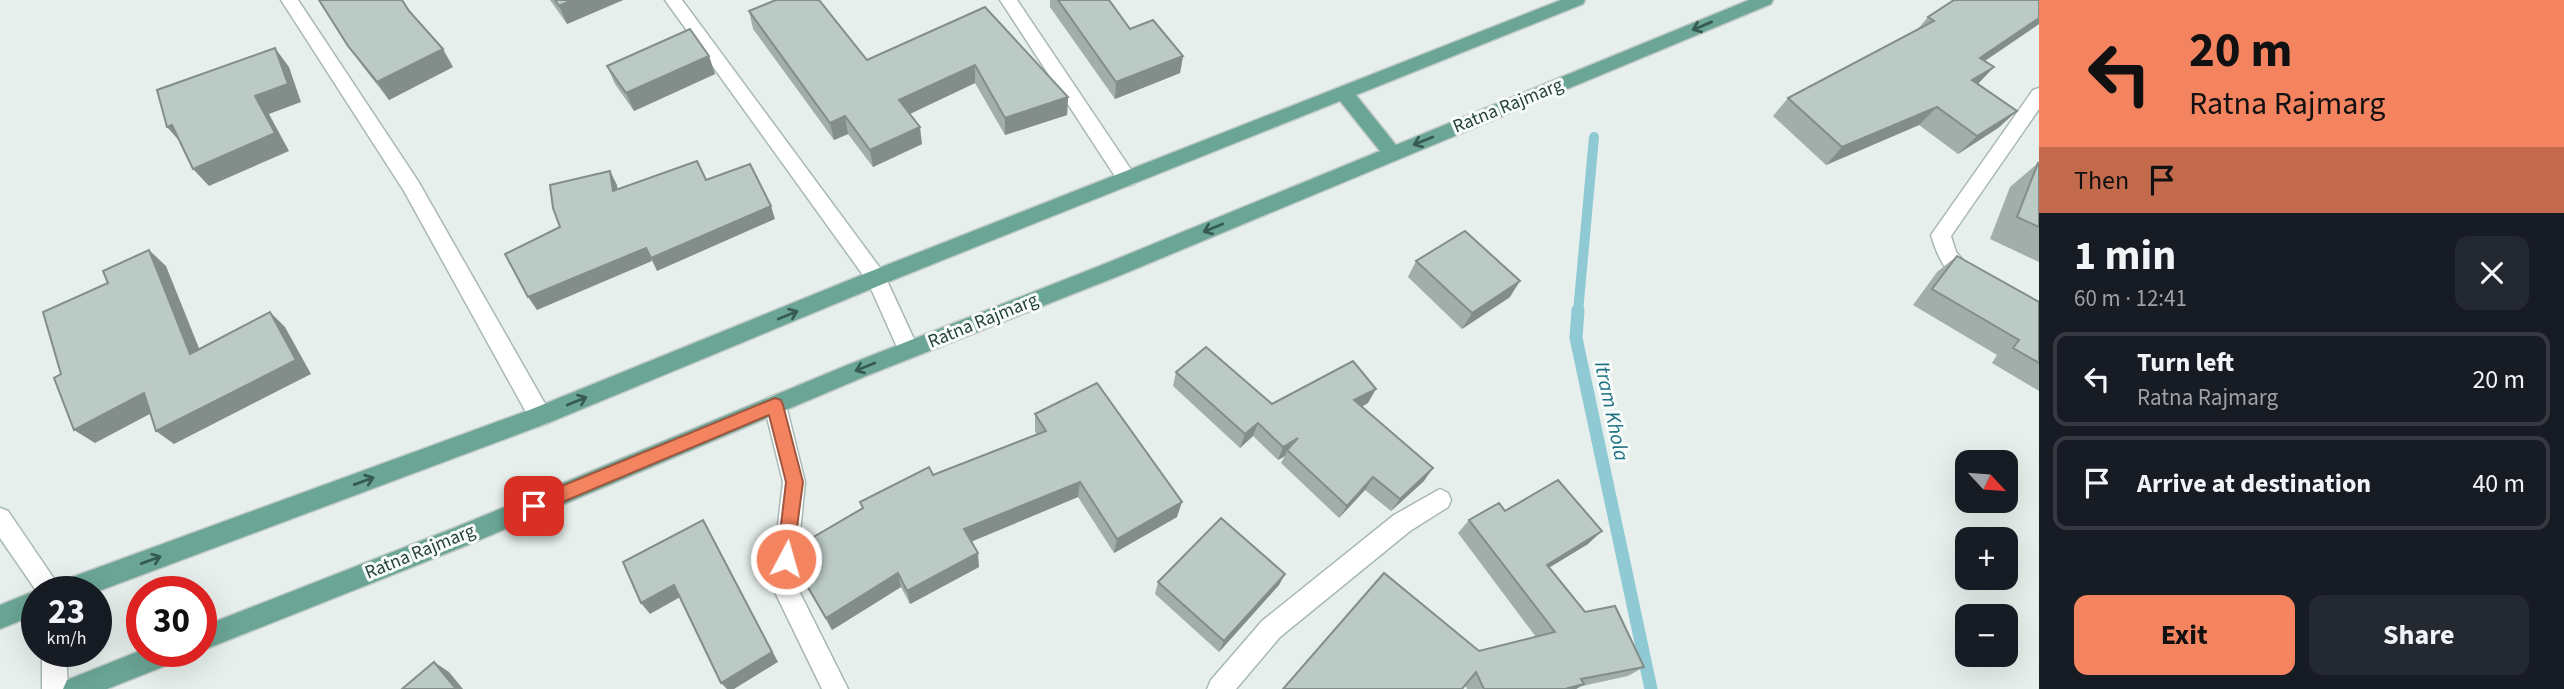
<!DOCTYPE html>
<meta charset="utf-8">
<style>
body{margin:0;font-family:"Source Sans 3",sans-serif;background:#242831;color:#f1f3f6;height:100vh;display:flex;flex-direction:column;font-size:26px;white-space:nowrap}
*{box-sizing:border-box;margin:0}
p{font-size:23px;color:#9ea1a6}
.icon{flex:none;width:38px;height:38px;fill:none;stroke:currentColor;stroke-width:2;stroke-linecap:round;stroke-linejoin:round}
.map{position:relative;flex:1;overflow:hidden}
.side{display:flex;flex-direction:column;background:#171b24;width:525px}
.side>*{flex:none}
.banner{background:#f4845f;color:#111;overflow:hidden}
.needle{width:46px;rotate:116deg}
.buttons{position:absolute;left:1955px;top:450px;display:grid;gap:14px}
.buttons a{display:grid;place-items:center;width:63px;height:63px;border-radius:14px;background:#171b24;box-shadow:0 7px 28px #0002;font-size:35px}
.speed{position:absolute;left:21px;top:576px;display:flex;gap:14px;font-size:35px;font-weight:700;text-align:center}
.speed>*{display:grid;place-content:center;width:91px;height:91px;border-radius:50%;background:#171b24;box-shadow:0 7px 28px #0002;line-height:1}
.speed small{font-size:18px;font-weight:400}
.speed .limit{border:10px solid #d22;background:#fff;color:#111}
.pin{position:absolute;display:grid;place-items:center;width:60px;height:60px;color:#fff;margin:-30px;border-radius:14px;box-shadow:0 4px 10px #0006}
.me{position:absolute;width:77px;margin:-38px;rotate:6deg;stroke-linejoin:round;filter:drop-shadow(0 0 5px #0008)}
.turn{display:flex;align-items:center;gap:24px;height:147px;padding:0 35px;font-size:32px}
.turn .icon{width:91px;height:91px;stroke-width:2.5}
.turn b{display:block;font-size:49px;line-height:60px}
.then{display:flex;align-items:center;height:66px;padding:0 35px;background:#0003;gap:14px;font-size:26px}
.round{display:grid;place-items:center;flex:none;width:74px;height:74px;border-radius:14px;background:#242831}
.headline{display:flex;align-items:center;justify-content:space-between;height:119px;padding:0 35px}
h1{font-size:42px;font-weight:700;line-height:52px}
.action{display:flex;gap:14px;margin-top:auto;padding:14px 35px}
.action a{flex:1;height:80px;border-radius:14px;background:#f4845f;color:#111;font-size:28px;font-weight:700;line-height:80px;text-align:center}
.action a+a{background:#242831;color:#f1f3f6}
ul{padding:0;list-style:none}
li{display:flex;align-items:center;gap:21px;height:94px;margin:0 14px 10px;padding:0 21px;border:4px solid #363941;border-radius:14px}
li div{flex:1}
li b{display:block;font-size:26px}
li em{font-style:normal}
main{display:flex;flex:1;min-height:0}
.map>svg:first-child{display:block}
.lines{fill:none;stroke-linecap:round;stroke-linejoin:round}
.stream-far1{stroke:#8ec9d4;stroke-width:10}
.stream{stroke:#8ec9d4;stroke-width:13}
.minor-casing{stroke:#a8b8b2;stroke-width:3}
.tertiary-casing{stroke:#a8b8b2;stroke-width:3}
.primary-casing{stroke:#c2cac8;stroke-width:3}
.minor{fill:#fff;fill-rule:evenodd}
.tertiary{fill:#fff;fill-rule:evenodd}
.primary{fill:#6aa596;fill-rule:evenodd}
.wall{fill:#a1aea9}
.shaded-wall{fill:#838d89}
.building{fill:#bbcac4;stroke:#838d89;stroke-width:2}
.oneway{stroke:#365b51}
.route{fill:#f4845f;stroke:#9f563e;stroke-width:2}
.labels{text-anchor:middle;dominant-baseline:central;stroke-width:6;stroke-linejoin:round;paint-order:stroke}
.street-label{font-size:19px;fill:#24423a;stroke:#f7fbf9}
.water-label{font-size:21px;font-style:italic;fill:#1c6f80;stroke:#f7fbf9}
</style>
<main>
<div class="map">
<svg width="2039" height="689" viewBox="0 0 2039 689">
<rect width="100%" height="100%" fill="#e6efeb"/>
<g class="lines">
<polyline class="stream-far1" points="1578,312 1594,137"/>
<polyline class="stream" points="1578,310 1576,338 1651,689"/>
<defs>
<g id="minor">
<polygon points="281,0 298,0 418,181 548,409 551,416 548,423 540,426 532,423 404,191"/>
<polygon points="665,0 682,0 883,272 919,350 915,356 908,359 901,356 868,282"/>
<polygon points="1000,0 1017,0 1134,174 1137,179 1134,184 1127,186 1120,184"/>
<path d="M2039 88V109L1951 236 1956 252 1980 280 1977 286C1953 294 1936 253 1931 235L2033 90Z"/>
<polygon points="775,395 783,398 786,405 805,482 795,583 848,689 822,689 771,584 783,482 764,405 767,398"/>
<polygon points="1440,489 1448,493 1451,500 1448,507 1410,531 1280,637 1236,689 1207,689 1211,680 1262,621 1394,515"/>
</g>
<g id="tertiary">
<polygon points="0,508 8,511 63,592 37,592 0,538"/>
<polygon points="42,651 66,651 68,689 42,689"/>
</g>
<g id="primary">
<polygon points="1561,0 1585,0 1583,4 1356,95 1396,145 1749,0 1773,0 1771,4 1121,275 866,376 470,544 201,651 201,627 454,528 850,364 1107,263 1380,151 1340,101 883,284 548,423 96,592 52,592 56,584 64,580 532,409 869,272"/>
<polygon points="37,590 40,592 37,592 37,614 0,629 0,605"/>
<polygon points="142,650 183,651 180,660 107,689 63,689 67,680"/>
</g>
</defs>
<use href="#minor" class="minor-casing"/>
<use href="#tertiary" class="tertiary-casing"/>
<use href="#primary" class="primary-casing"/>
<use href="#minor" class="minor"/>
<use href="#tertiary" class="tertiary"/>
<use href="#primary" class="primary"/>
</g>
<g class="wall">
<polygon points="319,0 453,67 389,100 361,64"/>
<polygon points="550,0 623,0 567,24"/>
<polygon points="1050,0 1109,0 1130,29 1183,56 1180,73 1115,99 1050,7"/>
<polygon points="2039,0 2039,24 1985,61 1994,67 1978,83 2017,111 1998,128 1958,154 1919,125 1826,165 1773,116 1788,98 1917,30 1928,17"/>
<polygon points="985,7 1068,97 1067,115 1005,135 975,83 910,114 922,144 873,167 848,134 834,140 753,29 749,11 867,60"/>
<polygon points="709,56 715,74 634,111 615,84 607,66"/>
<polygon points="2038,163 2039,164 2039,262 1990,239 2010,187"/>
<polygon points="1957,256 2039,302 2039,391 1992,363 1997,355 1913,305 1937,272"/>
<polygon points="1416,261 1510,297 1462,329 1408,277"/>
<polygon points="1176,372 1272,404 1368,403 1362,407 1424,481 1391,511 1365,490 1339,518 1281,463 1285,456 1278,460 1253,436 1240,448 1173,386"/>
<polygon points="1035,414 1177,517 1114,553 1078,497 971,541 979,567 910,604 901,587 832,630 799,574 792,560 862,508 860,502 1037,435 1035,431"/>
<polygon points="1505,511 1588,544 1549,567 1585,612 1644,667 1628,676 1582,686 1576,689 1467,689 1465,685 1479,651 1536,637 1458,533 1469,520"/>
<polygon points="1285,574 1279,585 1219,652 1155,594 1158,582"/>
</g>
<g class="shaded-wall">
<polygon points="572,0 623,0 567,24 559,6"/>
<polygon points="2039,18 2039,24 1962,76 1980,58"/>
<polygon points="275,48 289,67 301,102 269,114 289,151 209,186 193,169 255,96"/>
<polygon points="443,49 453,67 389,100 377,82"/>
<polygon points="709,56 715,74 634,111 626,93"/>
<polygon points="1183,56 1180,73 1115,99 1116,82"/>
<polygon points="975,65 975,83 901,118 899,100"/>
<polygon points="1994,67 1976,86 1972,80"/>
<polygon points="1068,97 1067,115 1005,135 1005,118"/>
<polygon points="1937,107 1919,125 1826,165 1842,147"/>
<polygon points="2017,111 1998,128 1958,154 1977,136"/>
<polygon points="845,116 848,134 834,140 830,123"/>
<polygon points="172,125 183,145 167,127"/>
<polygon points="920,127 922,144 873,167 870,150"/>
<polygon points="610,171 617,185 620,205 613,191"/>
<polygon points="771,206 775,219 657,271 651,258"/>
<polygon points="646,248 652,261 537,310 528,297"/>
<polygon points="149,250 166,266 207,368 190,354"/>
<polygon points="1520,281 1510,297 1462,329 1472,313"/>
<polygon points="270,312 285,327 311,374 174,444 156,431"/>
<polygon points="1376,389 1368,403 1347,414 1354,400"/>
<polygon points="144,393 163,407 95,443 74,430"/>
<polygon points="1258,423 1253,436 1240,448 1245,434"/>
<polygon points="1298,438 1287,450 1285,456 1278,460 1283,447"/>
<polygon points="1433,468 1424,481 1391,511 1400,499"/>
<polygon points="1373,477 1365,490 1339,518 1347,506"/>
<polygon points="1080,482 1078,497 966,544 964,529"/>
<polygon points="1182,502 1177,517 1114,553 1117,539"/>
<polygon points="703,520 778,662 734,689 727,689 721,683"/>
<polygon points="1602,531 1588,544 1534,577 1547,565"/>
<polygon points="978,553 979,567 910,604 907,591"/>
<polygon points="898,573 901,587 832,630 826,618"/>
<polygon points="1285,574 1279,585 1219,652 1224,641"/>
<polygon points="674,585 682,596 650,614 641,603"/>
<polygon points="434,662 449,672 463,689 456,689"/>
<polygon points="1584,684 1576,689 1567,689"/>
</g>
<g class="building">
<polygon points="319,0 402,0 409,11 443,49 377,82 348,46"/>
<polygon points="555,0 572,0 559,6"/>
<polygon points="776,0 819,0 867,60 985,7 1068,97 1005,118 975,65 899,100 920,127 870,150 845,116 830,123 749,11"/>
<polygon points="1058,0 1109,0 1130,29 1153,20 1183,56 1116,82"/>
<polygon points="1954,0 2039,0 2039,18 1980,58 1994,67 1972,80 2017,111 1977,136 1937,107 1842,147 1788,98 1934,21 1928,17"/>
<polygon points="690,29 709,56 626,93 607,66"/>
<polygon points="275,48 288,84 255,96 275,133 193,169 172,125 167,127 157,90"/>
<polygon points="697,161 706,180 750,164 771,206 651,258 646,248 528,297 505,254 560,227 553,208 550,185 610,171 613,191"/>
<polygon points="2038,163 2039,164 2039,227 2017,217"/>
<polygon points="1465,231 1520,281 1472,313 1416,261"/>
<polygon points="149,250 190,354 270,312 296,360 156,431 144,393 74,430 54,378 61,374 43,312 108,283 103,271"/>
<polygon points="1957,256 2039,302 2039,363 2013,348 2019,340 1932,289"/>
<polygon points="1206,347 1272,404 1353,361 1376,389 1354,400 1433,468 1400,499 1373,477 1347,506 1287,450 1298,438 1283,447 1258,423 1245,434 1176,372"/>
<polygon points="1097,383 1182,502 1117,539 1080,482 964,529 978,553 907,591 898,573 826,618 792,560 793,549 863,508 860,502 929,467 933,475 1046,431 1035,414"/>
<polygon points="1558,480 1602,531 1547,565 1585,612 1615,606 1644,667 1581,679 1584,684 1568,688 1569,689 1484,689 1476,672 1462,689 1283,689 1384,573 1479,651 1555,632 1469,520 1499,503 1505,511"/>
<polygon points="1221,518 1285,574 1224,641 1158,582"/>
<polygon points="703,520 772,652 721,683 674,585 641,603 623,562"/>
<polygon points="434,662 456,689 402,689"/>
</g>
<defs><path id="oneway-shaft" d="M-6 0H5M1.5-3L5.5 0L1.5 3" fill="none" stroke-width="1.6" stroke-linecap="round" stroke-linejoin="round" transform="scale(1.75)"/></defs>
<g class="oneway">
<use href="#oneway-shaft" transform="translate(1702 26) rotate(157)"/>
<use href="#oneway-shaft" transform="translate(1423 141) rotate(158)"/>
<use href="#oneway-shaft" transform="translate(1213 228) rotate(158)"/>
<use href="#oneway-shaft" transform="translate(788 315) rotate(-22)"/>
<use href="#oneway-shaft" transform="translate(865 367) rotate(158)"/>
<use href="#oneway-shaft" transform="translate(577 401) rotate(-22)"/>
<use href="#oneway-shaft" transform="translate(364 481) rotate(-20)"/>
<use href="#oneway-shaft" transform="translate(151 560) rotate(-20)"/>
</g>
<polygon class="route" points="775,398 781,400 783,405 803,482 792,565 786,567 780,565 777,559 786,482 769,415 534,514 528,511 526,506 528,500"/>
<g class="labels">
<g class="street-label">
<text transform="translate(1508 106) rotate(-22)">Ratna Rajmarg</text>
<text transform="translate(983 321) rotate(-22)">Ratna Rajmarg</text>
<text transform="translate(420 552) rotate(-22)">Ratna Rajmarg</text>
</g>
<g class="water-label">
<text transform="translate(1612 411) rotate(78)">Itram Khola</text>
</g>
</g>
</svg>
<div class="buttons">
<a><svg class="needle" viewBox="-14 -14 28 28"><path d="M0-13l5 13h-10z" fill="#e53935"/><path d="M0 13l5-13h-10z" fill="#9ea1a6"/></svg></a>
<a>+</a>
<a>−</a>
</div>
<div class="speed"><div>23<small>km/h</small></div><div class="limit">30</div></div>
<div class="pin" style="left:534px;top:506px;background:#d93025"><svg class="icon" aria-label="arrive" viewBox="0 0 24 24"><path d="M6 21V4h12l-3 4 3 4H6"/></svg></div>
<svg class="me" style="left:786px;top:559px" viewBox="-20 -20 40 40"><circle r="17" fill="#f4845f" stroke="#fff" stroke-width="3"/><path d="M0-11L8 9 0 5-8 9z" fill="#fff"/></svg>
</div>
<section class="side">
<div class="banner">
<div class="turn"><svg class="icon" aria-label="left" viewBox="0 0 24 24"><path d="M17 20v-9H6M10 6l-5 5 5 5"/></svg><div><b>20 m</b>Ratna Rajmarg</div></div>
<div class="then">Then<svg class="icon" aria-label="arrive" viewBox="0 0 24 24"><path d="M6 21V4h12l-3 4 3 4H6"/></svg></div>
</div>
<div class="headline"><div><h1>1 min</h1><p>60 m · 12:41</p></div><a class="round"><svg class="icon" aria-label="close" viewBox="0 0 24 24"><path d="M6 6l12 12M18 6L6 18"/></svg></a></div>
<ul>
<li><svg class="icon" aria-label="left" viewBox="0 0 24 24"><path d="M17 20v-9H6M10 6l-5 5 5 5"/></svg><div><b>Turn left</b><p>Ratna Rajmarg</p></div><em>20 m</em></li>
<li><svg class="icon" aria-label="arrive" viewBox="0 0 24 24"><path d="M6 21V4h12l-3 4 3 4H6"/></svg><div><b>Arrive at destination</b></div><em>40 m</em></li>
</ul>
<div class="action"><a>Exit</a><a>Share</a></div>
</section>
</main>
